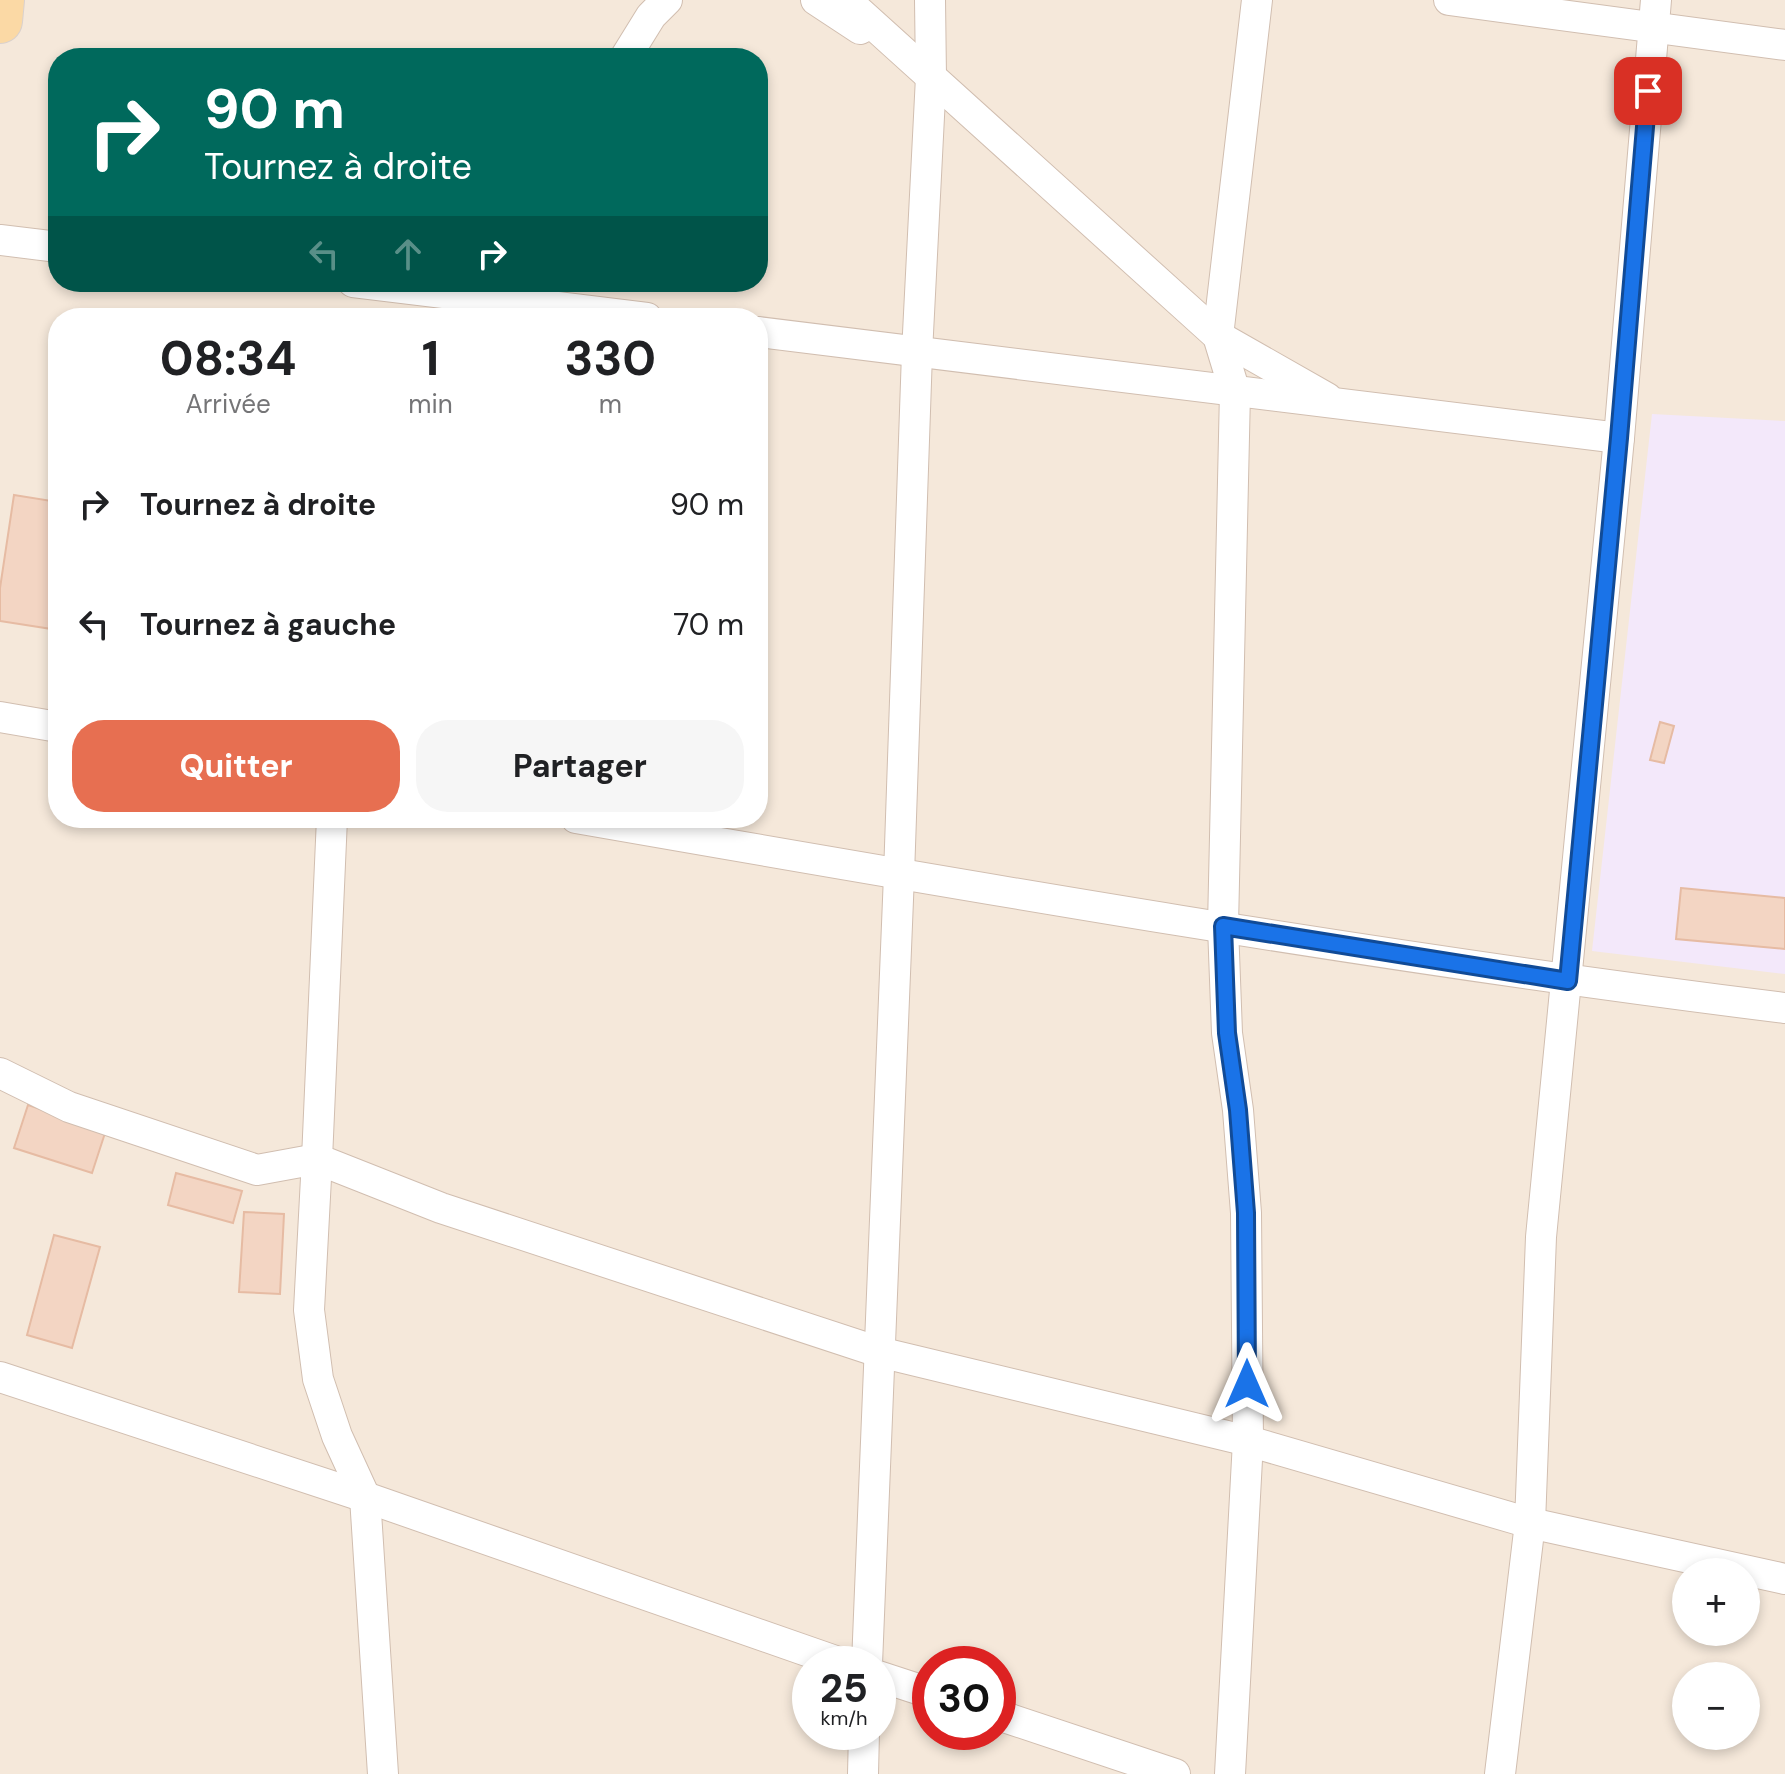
<!DOCTYPE html>
<html lang="fr">
<meta charset="utf-8">
<style>
body{margin:0;font-family:"DM Sans",sans-serif;background:#f6f6f6;color:#202124;height:100vh;display:flex;flex-direction:column;font-size:30px;white-space:nowrap}
*{box-sizing:border-box;margin:0}
p{font-size:26px;color:#757577}
.icon{flex:none;width:44px;height:44px;fill:none;stroke:currentColor;stroke-width:2;stroke-linecap:round;stroke-linejoin:round}
.map{position:relative;flex:1;overflow:hidden}
.details{position:absolute;left:48px;top:308px;width:720px;height:520px;display:flex;flex-direction:column;background:#fff;border-radius:32px;box-shadow:0 4px 12px #0003}
.details>*{flex:none}
.top-card{position:absolute;left:48px;top:48px;width:720px;height:244px;border-radius:32px;box-shadow:0 4px 12px #0003;background:#00695c;color:#fff;overflow:hidden}
.buttons{position:absolute;left:1672px;top:1558px;display:grid;gap:16px}
.buttons a{display:grid;place-items:center;width:88px;height:88px;border-radius:50%;background:#fff;box-shadow:0 4px 12px #0003;font-size:40px}
.speed{position:absolute;left:792px;top:1646px;display:flex;gap:16px;font-size:40px;font-weight:700;text-align:center}
.speed>*{display:grid;place-content:center;width:104px;height:104px;border-radius:50%;background:#fff;box-shadow:0 4px 12px #0003;line-height:1}
.speed small{font-size:20px;font-weight:400}
.speed .limit{border:12px solid #d22;background:#fff;color:#111}
.pin{position:absolute;display:grid;place-items:center;width:68px;height:68px;color:#fff;margin:-34px;border-radius:16px;box-shadow:0 4px 12px #0006}
.me{position:absolute;width:88px;margin:-44px;rotate:0deg;stroke-linejoin:round;filter:drop-shadow(0 0 6px #0008)}
.turn{display:flex;align-items:center;gap:28px;height:168px;padding:0 24px;font-size:36px}
.turn .icon{width:104px;height:104px;stroke-width:2.5}
.turn b{display:block;font-size:56px;line-height:68px}
.lanes{display:flex;align-items:center;height:76px;padding:0 24px;background:#0003;justify-content:center;gap:40px;direction:ltr}
.lanes .off{opacity:.35}
.eta{display:flex;justify-content:space-evenly;align-items:center;height:136px;text-align:center}
.eta b{font-size:48px;font-weight:700;line-height:56px}
.action{display:flex;gap:16px;margin-top:auto;padding:16px 24px}
.action a{flex:1;height:92px;border-radius:32px;background:#e76f51;color:#fff;font-size:32px;font-weight:700;line-height:92px;text-align:center}
.action a+a{background:#f6f6f6;color:#202124}
ul{padding:0;list-style:none}
li{display:flex;align-items:center;gap:24px;height:120px;padding:0 24px}
li div{flex:1}
li b{display:block;font-size:30px}
li em{font-style:normal}
.map>svg:first-child{display:block}
.residential{fill:#f5e8da;fill-rule:evenodd}
.education{fill:#f3e8fa}
.building{fill:#f3d5c3;stroke:#e6bba3;stroke-width:2}
.lines{fill:none;stroke-linecap:round;stroke-linejoin:round}
.street-casing{stroke:#d1beb0;stroke-width:32}
.primary-casing{stroke:#dad1cd;stroke-width:46}
.street{stroke:#fff;stroke-width:30}
.primary{stroke:#fbd9a5;stroke-width:44}
.route-casing{stroke:#114b97;stroke-width:20}
.route{stroke:#1a73e8;stroke-width:14}
</style>
<div class="map">
<svg width="1785" height="1774" viewBox="0 0 1785 1774">
<rect width="100%" height="100%" fill="#fdf6ec"/>
<path class="residential" d="M0 0H1785V1774H0ZM58 58H758V282H58ZM58 318H758V818H58ZM1686 1572H1746V1632H1686ZM810 1664H878V1732H810ZM930 1664H998V1732H930ZM1686 1676H1746V1736H1686Z"/>
<polygon class="education" points="1652,414 1785,421 1785,974 1592,951"/>
<g class="building">
<polygon points="14,495 58,502 58,630 0,621 0,588"/>
<polygon points="1660,722 1674,726 1664,763 1650,760"/>
<polygon points="1681,888 1785,898 1785,949 1676,939"/>
<polygon points="28,1105 106,1130 92,1173 14,1148"/>
<polygon points="176,1173 242,1191 233,1223 168,1205"/>
<polygon points="244,1212 284,1214 280,1294 239,1292"/>
<polygon points="54,1235 100,1247 72,1348 27,1335"/>
</g>
<g class="lines">
<defs>
<g id="street">
<polyline points="816,0 860,29"/>
<polyline points="846,0 1218,336 1327,398"/>
<polyline points="1449,0 1785,45"/>
<polyline points="625,58 651,16 667,0"/>
<polyline points="0,240 58,247"/>
<polyline points="353,282 647,318"/>
<polyline points="758,332 1619,438"/>
<polyline points="0,717 58,727"/>
<polyline points="332,818 317,1159 441,1208 879,1352 1248,1441 1530,1523 1785,1579"/>
<path d="M576 818C978 888 1380 958 1785 1008"/>
<polyline points="0,1073 69,1107 257,1170 317,1159 309,1310 318,1379 337,1436 365,1497 383,1774"/>
<polyline points="0,1377 365,1497 844,1664"/>
<polyline points="867,1664 899,875 917,353 931,77 930,0"/>
<polyline points="878,1676 930,1693"/>
<polyline points="998,1715 1175,1774"/>
<polyline points="863,1774 864,1732"/>
<polyline points="1230,1774 1248,1441 1246,1213 1238,1110 1227,1033 1223,926 1235,392 1218,336 1257,0"/>
<polyline points="1500,1774 1530,1523 1541,1237 1619,438 1656,0"/>
</g>
<polyline id="primary" points="0,21 2,0"/>
</defs>
<use href="#street" class="street-casing"/>
<use href="#primary" class="primary-casing"/>
<use href="#street" class="street"/>
<use href="#primary" class="primary"/>
</g>
<g class="lines">
<defs>
<polyline id="route" points="1247,1384 1246,1213 1238,1110 1227,1033 1223,926 1568,981 1619,438 1648,91"/>
</defs>
<use href="#route" class="route-casing"/>
<use href="#route" class="route"/>
</g>
</svg>
<div class="buttons">
<a>+</a>
<a>−</a>
</div>
<div class="speed"><div>25<small>km/h</small></div><div class="limit">30</div></div>
<div class="pin" style="left:1648px;top:91px;background:#d93025"><svg class="icon" aria-label="arrive" viewBox="0 0 24 24"><path d="M6 21V4h12l-3 4 3 4H6"/></svg></div>
<svg class="me" style="left:1247px;top:1384px" viewBox="-20 -20 40 40"><path d="M0-17L14 15 0 8-14 15z" fill="#1a73e8" stroke="#fff" stroke-width="4"/></svg>
<div class="top-card">
<div class="turn"><svg class="icon" aria-label="right" viewBox="0 0 24 24"><path d="M7 20v-9h11M14 6l5 5-5 5"/></svg><div><b>90 m</b>Tournez à droite</div></div>
<div class="lanes"><svg class="icon off" aria-label="left" viewBox="0 0 24 24"><path d="M17 20v-9H6M10 6l-5 5 5 5"/></svg><svg class="icon off" aria-label="ahead" viewBox="0 0 24 24"><path d="M12 20V5M6 11l6-6 6 6"/></svg><svg class="icon" aria-label="right" viewBox="0 0 24 24"><path d="M7 20v-9h11M14 6l5 5-5 5"/></svg></div>
</div>
<section class="details">
<div class="eta">
<div><b>08:34</b><p>Arrivée</p></div>
<div><b>1</b><p>min</p></div>
<div><b>330</b><p>m</p></div>
</div>
<ul>
<li><svg class="icon" aria-label="right" viewBox="0 0 24 24"><path d="M7 20v-9h11M14 6l5 5-5 5"/></svg><div><b>Tournez à droite</b></div><em>90 m</em></li>
<li><svg class="icon" aria-label="left" viewBox="0 0 24 24"><path d="M17 20v-9H6M10 6l-5 5 5 5"/></svg><div><b>Tournez à gauche</b></div><em>70 m</em></li>
</ul>
<div class="action"><a>Quitter</a><a>Partager</a></div>
</section>
</div>
